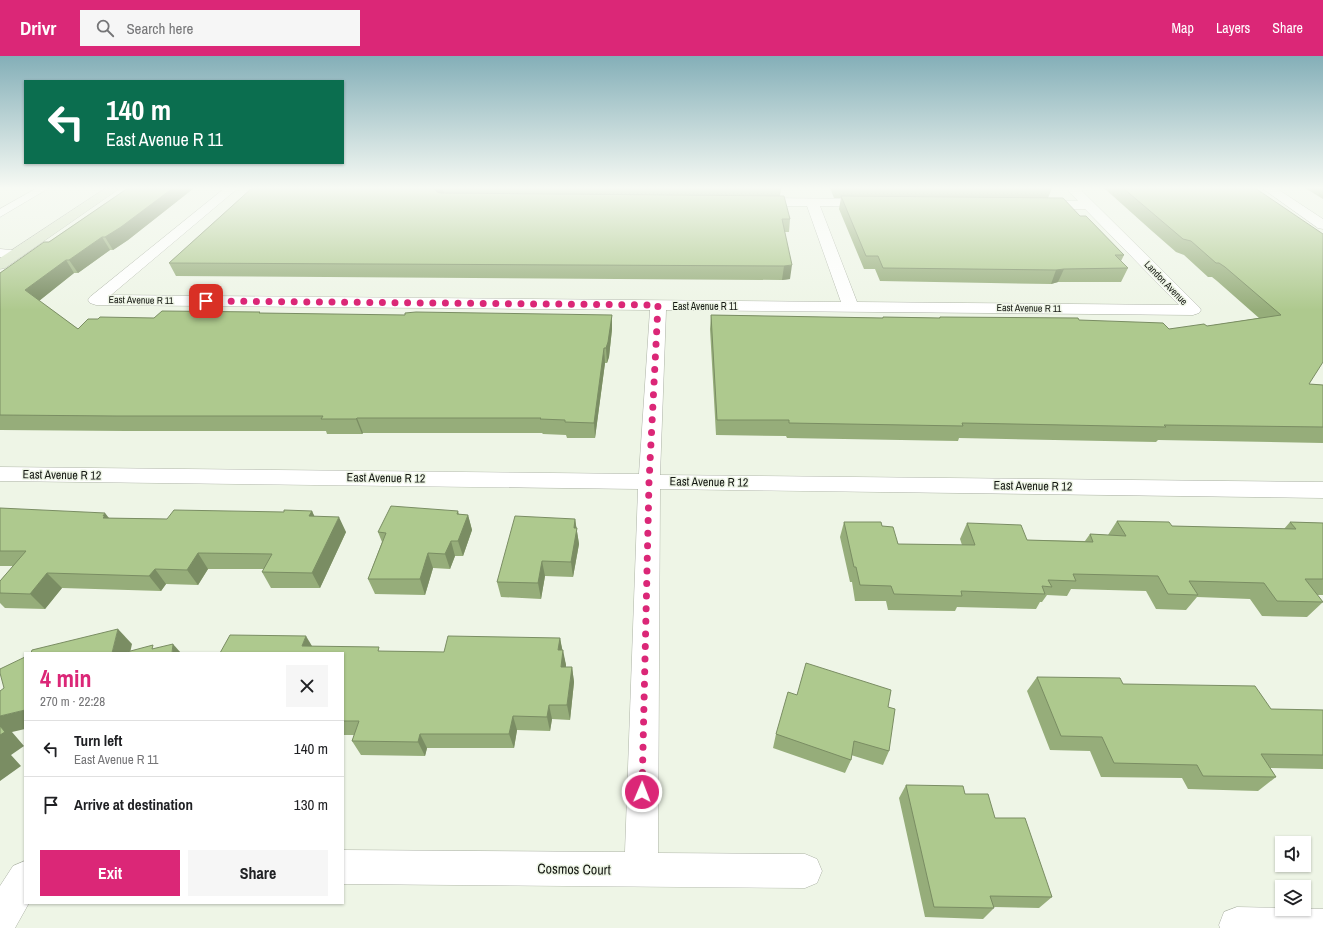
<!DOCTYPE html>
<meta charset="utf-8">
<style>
body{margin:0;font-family:"Archivo Narrow",sans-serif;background:#f6f6f6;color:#202124;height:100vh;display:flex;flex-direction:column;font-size:15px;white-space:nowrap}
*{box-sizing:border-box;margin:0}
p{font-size:13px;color:#757577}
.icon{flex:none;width:22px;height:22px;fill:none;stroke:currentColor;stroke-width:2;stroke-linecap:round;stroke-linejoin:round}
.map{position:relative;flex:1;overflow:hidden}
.sheet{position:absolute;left:24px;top:596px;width:320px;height:252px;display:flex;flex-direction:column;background:#fff;border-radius:0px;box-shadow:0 1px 3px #0004}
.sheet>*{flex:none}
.hud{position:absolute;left:24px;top:24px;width:320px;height:84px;border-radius:0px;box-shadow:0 1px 3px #0004;background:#0b6e4f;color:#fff;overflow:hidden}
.controls{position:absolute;left:1275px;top:780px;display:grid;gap:8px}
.controls a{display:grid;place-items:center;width:36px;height:36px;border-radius:0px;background:#fff;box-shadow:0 1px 3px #0004;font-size:20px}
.pin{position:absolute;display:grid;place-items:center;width:34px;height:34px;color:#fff;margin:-17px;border-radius:8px;box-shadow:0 2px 6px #0006}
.me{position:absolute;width:44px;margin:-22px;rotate:1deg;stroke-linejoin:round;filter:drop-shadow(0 0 3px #0008)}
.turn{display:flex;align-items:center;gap:14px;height:84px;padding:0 16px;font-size:18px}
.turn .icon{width:52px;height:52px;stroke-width:2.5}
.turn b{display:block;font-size:28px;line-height:34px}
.round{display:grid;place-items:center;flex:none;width:42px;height:42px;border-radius:0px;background:#f6f6f6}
.headline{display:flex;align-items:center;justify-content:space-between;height:68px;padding:0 16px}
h1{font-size:24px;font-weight:800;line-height:30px;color:#db2777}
.cta{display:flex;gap:8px;margin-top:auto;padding:8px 16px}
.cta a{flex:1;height:46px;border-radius:0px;background:#db2777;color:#fff;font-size:16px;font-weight:800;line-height:46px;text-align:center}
.cta a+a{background:#f6f6f6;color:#202124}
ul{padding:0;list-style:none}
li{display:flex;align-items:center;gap:12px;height:56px;padding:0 16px;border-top:1px solid #e0e0e0}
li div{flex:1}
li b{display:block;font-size:15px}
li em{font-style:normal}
header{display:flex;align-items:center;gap:24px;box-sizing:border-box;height:56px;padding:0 20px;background:#db2777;color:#fff}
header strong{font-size:19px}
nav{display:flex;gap:22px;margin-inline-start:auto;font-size:14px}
.search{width:280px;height:36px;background:#f6f6f6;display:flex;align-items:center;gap:10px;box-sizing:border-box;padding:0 14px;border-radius:0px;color:#757577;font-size:15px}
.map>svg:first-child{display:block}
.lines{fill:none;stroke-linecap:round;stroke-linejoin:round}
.lane-casing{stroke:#adb3a6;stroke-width:1}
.street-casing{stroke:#adb3a6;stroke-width:1}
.secondary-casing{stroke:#adb3a6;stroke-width:1}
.lane{fill:#fff;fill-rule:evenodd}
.street{fill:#fff;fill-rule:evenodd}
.secondary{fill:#d9e5c9;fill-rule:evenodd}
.wall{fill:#96ad7a}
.shaded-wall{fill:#7a8d63}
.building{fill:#aec98e;stroke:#7a8d63}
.route{stroke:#db2777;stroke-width:7;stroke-dasharray:0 12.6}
.labels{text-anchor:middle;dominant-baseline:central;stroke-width:3;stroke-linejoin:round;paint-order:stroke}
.far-street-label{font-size:10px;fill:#141712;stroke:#eef5e6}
.street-label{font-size:12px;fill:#141712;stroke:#eef5e6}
.near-street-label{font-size:14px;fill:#141712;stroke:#eef5e6}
</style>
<header>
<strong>Drivr</strong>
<div class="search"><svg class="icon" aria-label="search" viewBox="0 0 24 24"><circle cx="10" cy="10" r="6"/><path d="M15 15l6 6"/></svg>Search here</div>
<nav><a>Map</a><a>Layers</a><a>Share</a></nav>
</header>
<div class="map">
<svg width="1323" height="872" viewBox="0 0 1323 872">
<rect width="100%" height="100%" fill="#eef5e6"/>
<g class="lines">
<defs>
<g id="lane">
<polygon points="37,132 49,132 0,161 0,153"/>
<polygon points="0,193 21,195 23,198 21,201 0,201"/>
</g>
<g id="street">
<polygon points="225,132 238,132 111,239 841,246 807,150 756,150 751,149 750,146 751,143 756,142 869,143 874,144 875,147 874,150 869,151 820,150 857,246 1179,249 1085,153 1040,153 1035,152 1034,149 1035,146 1040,145 1078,145 1066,132 1079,132 1199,251 1201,254 1199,257 1193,259 666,254 660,419 1323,426 1323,442 660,433 658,797 805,798 817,803 822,815 817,827 805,832 343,828 343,794 625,796 638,433 0,425 0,411 639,418 650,254 96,249 90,247 88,244 90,241"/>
<polygon points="1262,132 1276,132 1323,163 1323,173 1318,172"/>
<polygon points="25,805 25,847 29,847 15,872 0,872 0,830 13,810"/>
<polygon points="1237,851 1323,853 1323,872 1220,872 1219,869 1224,856"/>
</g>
<polygon id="secondary" points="106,132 120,132 5,212 0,213 0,202"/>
</defs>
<use href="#lane" class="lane-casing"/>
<use href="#street" class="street-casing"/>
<use href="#secondary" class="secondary-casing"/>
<use href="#lane" class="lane"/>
<use href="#street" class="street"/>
<use href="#secondary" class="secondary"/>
</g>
<g class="wall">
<polygon points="128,132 194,132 128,184 113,194 110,194 78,217 74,217 39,245 78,273 154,262 261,257 612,273 609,301 607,307 605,307 595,382 567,382 566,379 543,378 542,377 363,377 362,378 327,378 326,375 126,375 0,374 0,217 49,186"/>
<polygon points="252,132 781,132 780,140 790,163 789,176 785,176 790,223 782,224 176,220 169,207"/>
<polygon points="830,132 1052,132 1048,142 1080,160 1124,199 1121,205 1128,212 1121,226 1058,226 1051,228 880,225 875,213 864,213 839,153 841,142 834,142"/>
<polygon points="1104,132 1255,132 1309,328 1323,329 1323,387 1158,384 1156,386 959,382 958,385 787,382 786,380 716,379 710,273 711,259 883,262 883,261 939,262 940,261 1079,264 1169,273 1207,270 1259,262 1217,225 1212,221 1208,221 1184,199 1176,196 1152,175"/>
<polygon points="1305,132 1323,132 1323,143"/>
<polygon points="0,452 110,462 167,463 284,456 312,455 314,460 346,476 320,532 271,532 262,516 264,513 208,513 198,529 166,528 161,535 62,532 45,553 5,552 0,547 0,525 13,510 0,510"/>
<polygon points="458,455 459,458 468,459 472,474 463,500 455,500 450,513 433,512 425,539 375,538 368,523 382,486 378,476"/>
<polygon points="575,463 579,488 573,521 545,520 541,543 501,541 497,526"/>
<polygon points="1117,465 1172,470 1284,473 1290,466 1323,467 1323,539 1317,539 1323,546 1307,561 1262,560 1250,543 1197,541 1186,554 1156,553 1146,535 1071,533 1067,540 1047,539 1042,546 1040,546 1036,553 957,551 955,555 888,554 886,545 855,545 852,526 850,526 840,481 844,466 882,470 898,488 962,489 960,483 967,467 1027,484 1085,485 1090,478 1108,479"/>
<polygon points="560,582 562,594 566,609 566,611 572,611 574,626 570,664 552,663 550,675 517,674 514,692 427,692 425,700 361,699 352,685 354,679 343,679 343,597 312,590 381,595 444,596"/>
<polygon points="1037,621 1123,628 1271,653 1323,654 1323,713 1270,712 1276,721 1258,735 1188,733 1182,722 1101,721 1090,695 1050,694 1027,635"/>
<polygon points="797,639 888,651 889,695 883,709 851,699 851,704 845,717 773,692 776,678"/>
<polygon points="906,729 965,738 995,762 1052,841 1039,852 994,851 994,852 983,863 925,861 899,742"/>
</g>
<g class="shaded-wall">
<polygon points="173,132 194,132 128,184 113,194 105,181"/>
<polygon points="434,133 434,132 443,132 444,138 439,140"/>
<polygon points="102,181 110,194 78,217 69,204"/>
<polygon points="66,204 74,217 35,248 25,234"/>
<polygon points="792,209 790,223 782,224 784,210"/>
<polygon points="1064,213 1058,226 1051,228 1056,214"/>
<polygon points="612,259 612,273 609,301 607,307 606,292"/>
<polygon points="604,292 605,307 595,382 594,367"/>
<polygon points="357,362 363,377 362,378 356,363"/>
<polygon points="312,455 319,470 309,460"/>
<polygon points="105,457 117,472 103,462 103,460"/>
<polygon points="468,459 472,474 463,500 458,485"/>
<polygon points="339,461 346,476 320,532 312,517"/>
<polygon points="575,463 579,488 573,521 571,506 574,472"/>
<polygon points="451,485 455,500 450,513 445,498"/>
<polygon points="198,497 208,513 198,529 187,514"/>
<polygon points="428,497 433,512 425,539 420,523"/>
<polygon points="542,505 545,520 541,543 538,527"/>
<polygon points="155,513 166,528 161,535 149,520"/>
<polygon points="47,517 62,532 45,553 30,538"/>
<polygon points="118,573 132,588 130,597 112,597"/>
<polygon points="306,580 315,595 302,590"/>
<polygon points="560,582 563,597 558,594"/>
<polygon points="173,588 181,597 172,597"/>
<polygon points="563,594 566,609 564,626 561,611"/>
<polygon points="572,611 574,626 570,664 567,649"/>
<polygon points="549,649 552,663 550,675 547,661"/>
<polygon points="25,654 25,673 12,676 24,690 11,699 21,710 0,725 0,660"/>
<polygon points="513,660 517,674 514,692 509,678"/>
<polygon points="420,678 427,692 425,700 418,686"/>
</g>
<g class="building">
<polygon points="128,132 173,132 121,171 105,181 102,181 69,204 66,204 25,234 78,273 88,263 98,263 100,261 154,262 162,255 260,256 259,257 405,259 405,257 416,256 612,259 608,286 606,292 604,292 594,367 565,366 565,364 540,363 541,362 357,362 356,363 321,363 323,360 116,360 0,359 0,217 44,186 49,186"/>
<polygon points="252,132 305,132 304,133 307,132 434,132 434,133 437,136 441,137 784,140 790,163 782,163 792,209 784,210 169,207"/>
<polygon points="1123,132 1255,132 1323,178 1323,306 1309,328 1323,329 1323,371 1164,369 1166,371 962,367 963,370 789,367 789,364 717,364 711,259 883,262 883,261 940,262 940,261 1078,262 1079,264 1163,267 1169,273 1204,268 1207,270 1281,259 1225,211 1219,207 1216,207 1191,185 1183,183"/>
<polygon points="841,140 1063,142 1080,160 1086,160 1124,199 1115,199 1128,212 1064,213 1056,214 883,212 878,200 866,200"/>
<polygon points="391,450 458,455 457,458 468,459 458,485 451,485 445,498 428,497 420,523 368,523 386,477 378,476"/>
<polygon points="0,452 105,457 103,460 105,460 103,462 167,463 174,454 284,456 284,454 312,455 309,460 339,461 312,517 262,516 272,498 198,497 187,514 155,513 149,520 47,517 30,538 0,537 0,525 26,495 0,495"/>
<polygon points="515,460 575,463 574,472 577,472 571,506 542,505 538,527 497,526"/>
<polygon points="1117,465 1169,466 1172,470 1296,473 1290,466 1323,467 1323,523 1305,523 1323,546 1277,545 1264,527 1189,525 1198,539 1168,538 1158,520 1073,518 1076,525 1048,524 1052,531 1042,530 1045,538 961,535 962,540 894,538 891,530 860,529 856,511 854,511 844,466 881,466 882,470 893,471 898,488 975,489 967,467 1021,469 1027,484 1093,486 1090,478 1126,480"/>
<polygon points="118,573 112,597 31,597 32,594"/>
<polygon points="230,579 306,580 302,590 379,591 378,595 444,596 448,580 560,582 558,594 563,594 561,611 572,611 567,649 549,649 547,661 513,660 509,678 420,678 418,686 352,685 359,665 343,665 343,597 220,597"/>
<polygon points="173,588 172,597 123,597 153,589 152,593"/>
<polygon points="25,601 25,654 0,660 0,635 4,632 0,617 0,613"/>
<polygon points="806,607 891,634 888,651 895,653 889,695 854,685 851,704 776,678 788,636 797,639"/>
<polygon points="1037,621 1120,622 1123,628 1255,630 1271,653 1323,654 1323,699 1261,698 1276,721 1203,720 1197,709 1114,707 1102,681 1061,680"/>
<polygon points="0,670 5,676 0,679"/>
<polygon points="906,729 963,730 965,738 988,738 995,762 1025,762 1052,841 990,840 994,852 934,851"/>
</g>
<linearGradient id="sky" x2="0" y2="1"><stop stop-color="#84afb8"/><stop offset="0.52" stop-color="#f7faf4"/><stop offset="1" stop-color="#f7faf4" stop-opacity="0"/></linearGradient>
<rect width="1323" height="254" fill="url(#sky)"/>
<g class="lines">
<polyline class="route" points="206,245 658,249 649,426 642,736"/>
</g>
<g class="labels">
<g class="far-street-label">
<text transform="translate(1166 227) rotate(46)">Landon Avenue</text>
<text transform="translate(141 244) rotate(1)">East Avenue R 11</text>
<text x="705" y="250">East Avenue R 11</text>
<text transform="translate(1029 252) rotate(1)">East Avenue R 11</text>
</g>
<g class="street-label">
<text transform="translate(62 419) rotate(1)">East Avenue R 12</text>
<text transform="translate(386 422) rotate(1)">East Avenue R 12</text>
<text transform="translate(709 426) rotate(1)">East Avenue R 12</text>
<text transform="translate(1033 430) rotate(1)">East Avenue R 12</text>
</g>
<g class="near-street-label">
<text transform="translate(574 813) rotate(1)">Cosmos Court</text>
</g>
</g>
</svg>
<div class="controls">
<a><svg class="icon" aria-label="sound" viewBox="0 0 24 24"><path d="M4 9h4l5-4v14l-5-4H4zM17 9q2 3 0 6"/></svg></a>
<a><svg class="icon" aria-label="layers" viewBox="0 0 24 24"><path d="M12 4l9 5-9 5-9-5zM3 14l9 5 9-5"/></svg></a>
</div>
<div class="pin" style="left:206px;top:245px;background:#d93025"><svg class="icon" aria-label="arrive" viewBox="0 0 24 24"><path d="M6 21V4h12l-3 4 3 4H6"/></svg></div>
<svg class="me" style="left:642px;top:736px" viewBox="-20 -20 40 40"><circle r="17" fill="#db2777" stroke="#fff" stroke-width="3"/><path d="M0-11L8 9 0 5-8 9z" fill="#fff"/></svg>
<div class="hud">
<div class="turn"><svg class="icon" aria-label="left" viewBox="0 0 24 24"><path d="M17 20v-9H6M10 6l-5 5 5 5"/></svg><div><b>140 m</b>East Avenue R 11</div></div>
</div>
<section class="sheet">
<div class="headline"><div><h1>4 min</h1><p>270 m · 22:28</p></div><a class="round"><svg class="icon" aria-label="close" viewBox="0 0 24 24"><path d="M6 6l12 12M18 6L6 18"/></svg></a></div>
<ul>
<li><svg class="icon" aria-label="left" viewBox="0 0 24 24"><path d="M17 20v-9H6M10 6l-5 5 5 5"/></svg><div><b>Turn left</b><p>East Avenue R 11</p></div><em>140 m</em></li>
<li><svg class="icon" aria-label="arrive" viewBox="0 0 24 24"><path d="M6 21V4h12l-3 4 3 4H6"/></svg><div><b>Arrive at destination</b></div><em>130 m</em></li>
</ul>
<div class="cta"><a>Exit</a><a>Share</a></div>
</section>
</div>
